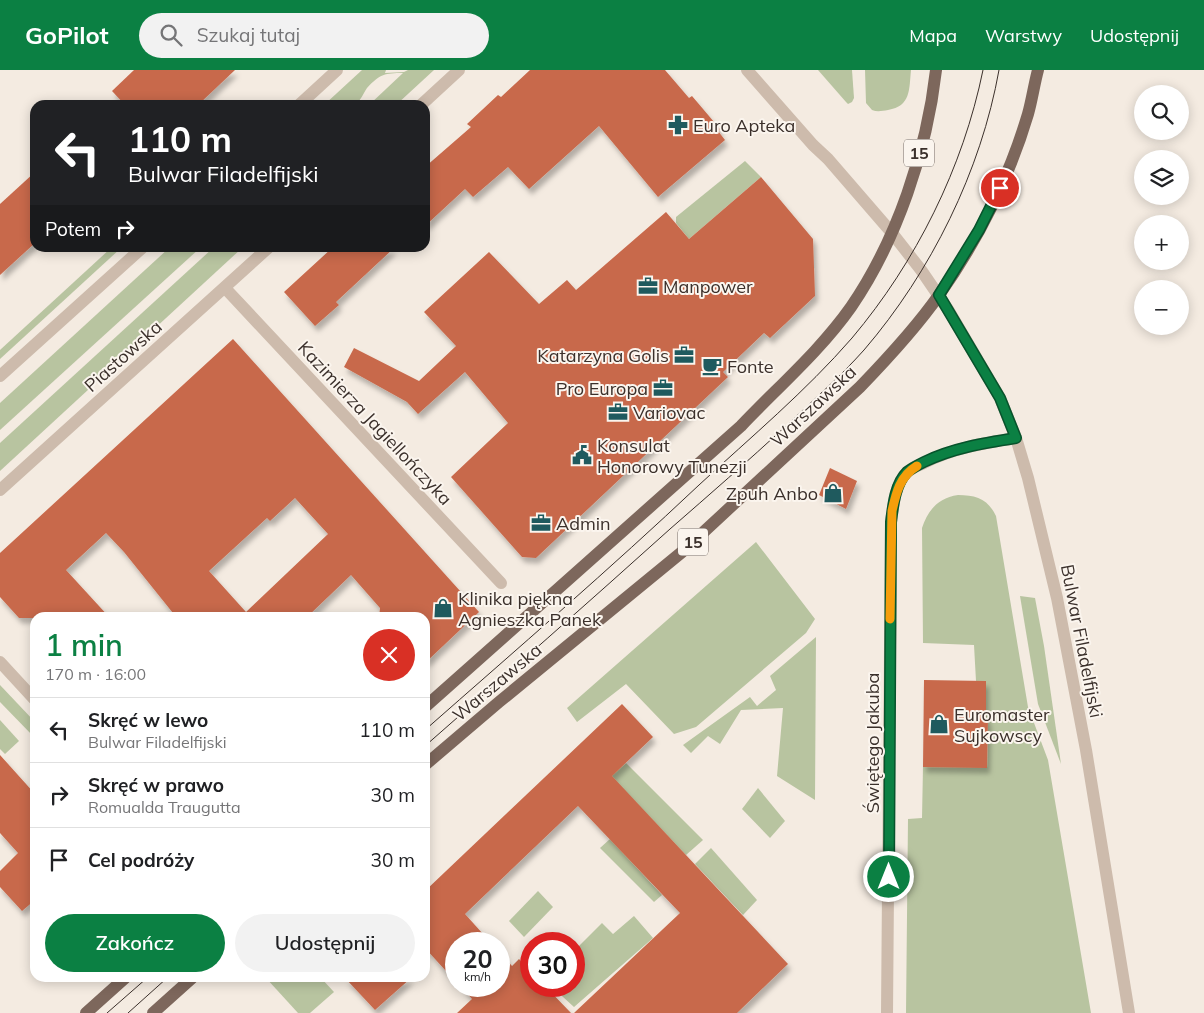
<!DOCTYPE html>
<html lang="pl">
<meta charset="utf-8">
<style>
body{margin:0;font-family:Mulish,sans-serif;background:#f2f2f2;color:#202124;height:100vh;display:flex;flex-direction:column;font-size:19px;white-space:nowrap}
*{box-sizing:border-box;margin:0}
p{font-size:16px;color:#757577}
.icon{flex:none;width:28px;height:28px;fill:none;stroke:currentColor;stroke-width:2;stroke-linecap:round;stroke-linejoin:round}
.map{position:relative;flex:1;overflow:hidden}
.side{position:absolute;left:30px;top:542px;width:400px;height:370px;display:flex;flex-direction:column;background:#fff;border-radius:15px;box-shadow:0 2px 12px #0003}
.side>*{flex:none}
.banner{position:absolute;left:30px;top:30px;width:400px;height:152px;border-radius:15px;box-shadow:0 2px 12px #0003;background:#202124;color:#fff;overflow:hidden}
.fabs{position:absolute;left:1134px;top:15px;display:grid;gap:10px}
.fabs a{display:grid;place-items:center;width:55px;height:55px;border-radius:50%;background:#fff;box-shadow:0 2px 12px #0003;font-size:25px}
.speed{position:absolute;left:445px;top:862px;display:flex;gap:10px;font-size:25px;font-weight:700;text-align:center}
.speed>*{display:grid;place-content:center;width:65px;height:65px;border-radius:50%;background:#fff;box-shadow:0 2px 12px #0003;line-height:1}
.speed small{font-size:12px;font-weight:400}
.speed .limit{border:8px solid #d22;background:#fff;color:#111}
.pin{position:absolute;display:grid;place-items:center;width:42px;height:42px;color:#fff;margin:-21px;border:2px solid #fff;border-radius:50%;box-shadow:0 1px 5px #0007}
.me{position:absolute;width:55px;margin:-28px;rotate:0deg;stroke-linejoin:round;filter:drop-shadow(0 0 4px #0008)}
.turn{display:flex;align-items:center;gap:18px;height:105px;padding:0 15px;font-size:22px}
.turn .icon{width:65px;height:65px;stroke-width:2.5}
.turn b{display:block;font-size:35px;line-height:42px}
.then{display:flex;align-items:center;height:48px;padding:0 15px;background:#0003;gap:10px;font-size:19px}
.round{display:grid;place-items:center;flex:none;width:52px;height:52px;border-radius:26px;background:#f2f2f2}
.overview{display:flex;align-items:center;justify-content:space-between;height:85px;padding:0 15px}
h1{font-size:30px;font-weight:600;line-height:38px;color:#0b8043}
.primary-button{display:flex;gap:10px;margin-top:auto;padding:10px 15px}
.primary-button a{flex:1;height:58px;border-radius:30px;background:#0b8043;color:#fff;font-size:20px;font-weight:600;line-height:58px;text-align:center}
.primary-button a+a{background:#f2f2f2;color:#202124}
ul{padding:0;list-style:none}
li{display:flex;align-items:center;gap:15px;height:65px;padding:0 15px;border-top:1px solid #e0e0e0}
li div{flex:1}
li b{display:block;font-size:19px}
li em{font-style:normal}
header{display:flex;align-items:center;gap:30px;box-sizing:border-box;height:70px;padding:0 25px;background:#0b8043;color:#fff}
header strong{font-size:24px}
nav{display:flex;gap:28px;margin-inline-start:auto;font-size:18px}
.search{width:350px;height:45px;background:#f2f2f2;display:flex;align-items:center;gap:12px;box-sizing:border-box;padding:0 18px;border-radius:28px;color:#757577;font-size:19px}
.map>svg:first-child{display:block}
.green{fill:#b8c4a0}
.building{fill:#c8694b;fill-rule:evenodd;filter:url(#shadow)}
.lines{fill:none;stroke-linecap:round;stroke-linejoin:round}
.minor{stroke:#cdbbac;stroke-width:12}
.primary{stroke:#7d675c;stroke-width:12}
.tram{stroke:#3b302b;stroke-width:1}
.route-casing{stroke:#07532c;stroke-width:12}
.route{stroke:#0b8043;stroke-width:9}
.slow{stroke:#f59e0b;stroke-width:9}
.labels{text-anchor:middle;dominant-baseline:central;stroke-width:4;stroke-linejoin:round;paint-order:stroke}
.shield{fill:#fbf5ee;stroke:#756b66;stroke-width:1}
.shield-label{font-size:16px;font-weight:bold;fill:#3b302b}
.poi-label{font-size:18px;fill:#3b302b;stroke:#fbf5ee;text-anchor:start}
.street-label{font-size:18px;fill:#3b302b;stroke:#fbf5ee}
</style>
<header>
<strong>GoPilot</strong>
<div class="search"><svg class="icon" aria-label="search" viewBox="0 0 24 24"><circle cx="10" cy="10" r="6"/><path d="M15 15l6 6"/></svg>Szukaj tutaj</div>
<nav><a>Mapa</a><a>Warstwy</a><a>Udostępnij</a></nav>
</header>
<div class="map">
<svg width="1204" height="943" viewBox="0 0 1204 943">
<defs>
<filter id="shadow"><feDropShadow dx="3" dy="5.5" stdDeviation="2.5" flood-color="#0004"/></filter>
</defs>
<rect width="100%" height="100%" fill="#f4ebe1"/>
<g class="green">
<path d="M362 0H386L385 3 404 2 408 0H434L396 35H369L403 3C385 3 380 4 367 18 363 24 361 30 355 35H324Z"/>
<polygon points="818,0 852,0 854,28 852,32 848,34 846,32"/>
<path d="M865 0H911C909 20 911 36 888 40 882 41 877 42 872 40L866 33Z"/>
<polygon points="745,91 761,107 689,169 676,153 676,147"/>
<polygon points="111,178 121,178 0,289 0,280"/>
<polygon points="169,178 200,178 0,360 0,333"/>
<polygon points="213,178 242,178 0,401 0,373"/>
<path d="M958 425C976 425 988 429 996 446L1028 637 1048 690 1091 943H906L908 749 922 748 923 697H987L988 649H986V612L976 611 974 575 923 573 922 458C928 440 938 428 958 425Z"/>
<polygon points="756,472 815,549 806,563 696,657 674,664 626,614 577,652 567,638"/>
<polygon points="1020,526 1035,528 1044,576 1061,694 1038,634"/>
<polygon points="816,567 815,730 777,706 783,638 741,640 720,674 708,666 691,683 683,675 750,627 757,636 776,620 770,606"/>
<polygon points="0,615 35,652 35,664 33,666 0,632"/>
<polygon points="0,650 19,671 5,684 0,679"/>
<polygon points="626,693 703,770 686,785 611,706"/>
<polygon points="758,718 785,751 770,768 742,739"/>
<polygon points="610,769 662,825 654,832 600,778"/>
<polygon points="711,778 757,830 743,845 695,794"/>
<polygon points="538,821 553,837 524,867 509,851"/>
<polygon points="634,846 653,868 574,937 551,916 574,916 574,874 578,877 602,853 613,864"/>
<polygon points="266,908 321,908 334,922 310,943 298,943"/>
</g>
<g class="building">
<polygon points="134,0 235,0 198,35 125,35 112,21"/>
<polygon points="530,0 665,0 689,28 692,26 720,59 718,61 725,70 658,127 599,56 529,119 508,97 473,127 465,119 425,156 425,97 471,57 467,54 498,25 501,27"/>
<polygon points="35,102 35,173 0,205 0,134"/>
<polygon points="761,107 813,169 815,226 770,268 764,263 723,302 728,307 536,488 522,487 451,407 508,353 465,302 418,344 407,332 344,297 354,278 419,311 456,276 424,242 489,182 539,234 567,210 576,220 666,142 689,169"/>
<polygon points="332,178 394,178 336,232 339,235 315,256 284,222"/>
<path d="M233 269 479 542 425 593V548H379L380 538 351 505 306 548H177L124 482 106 463 66 500 110 548H19L0 527V483ZM295 428 328 464 246 542 209 501 267 448 270 451Z"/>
<polygon points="830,398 857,411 846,439 819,425"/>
<polygon points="924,610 986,611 986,649 988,649 987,698 923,697"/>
<polygon points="622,634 653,667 612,706 788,894 737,943 574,943 680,843 578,736 465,844 492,874 456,874 456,912 425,878 425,821"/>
<polygon points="0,685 35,724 35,830 22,841 0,817 0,801 18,783 0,763"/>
<polygon points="499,881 512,896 519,889 531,902 531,916 545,916 571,943 457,943 472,929 461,916 499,916"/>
<polygon points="345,908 411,908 375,940"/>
</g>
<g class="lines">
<g class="minor">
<polyline points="747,0 813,75 828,89 892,163 921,200 949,241 1000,328 1016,368 1028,408 1057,528 1086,680 1129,943"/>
<polyline points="299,35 337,0"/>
<polyline points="421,35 459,0"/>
<polyline points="225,218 501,513"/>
<polyline points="0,306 142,178"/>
<polyline points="0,420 268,178"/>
<polyline points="0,592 35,630"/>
<path d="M887 943 891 453C893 436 895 414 907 402 912 398 918 395 924 393 953 378 984 373 1016 368"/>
</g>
<g class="primary">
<path d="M425 637 741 356C778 317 820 281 851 237 897 170 927 80 936 0"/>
<path d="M425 695 499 632 682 482 860 317C888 288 916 258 939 225 977 171 1009 108 1028 44 1032 30 1034 15 1038 0"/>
<polyline points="86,943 125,908"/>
<polyline points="153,943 192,908"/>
</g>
<g class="tram">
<path d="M425 660C517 579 610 499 699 415 751 367 806 321 852 268 916 192 963 98 983 0"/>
<path d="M425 676C507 604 589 532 670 459 709 425 748 391 786 356 812 331 840 307 864 280 931 202 981 101 999 0"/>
<polyline points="107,943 147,908"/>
<polyline points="128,943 167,908"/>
</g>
</g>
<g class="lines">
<defs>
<path id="route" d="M889 807 891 452C893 436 895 414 907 402 912 398 918 395 924 392 953 378 984 373 1016 368L1000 328 939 225 979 160 1000 118"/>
</defs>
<use href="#route" class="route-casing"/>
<use href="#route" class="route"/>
<path class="slow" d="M890 549 892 441C896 423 900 406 917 396"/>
</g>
<defs>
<symbol id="pharmacy-bare" viewBox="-9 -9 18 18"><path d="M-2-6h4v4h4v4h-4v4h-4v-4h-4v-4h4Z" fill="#1f5a5e" stroke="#fbf5ee" stroke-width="2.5" paint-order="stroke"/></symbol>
<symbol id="office-bare" viewBox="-9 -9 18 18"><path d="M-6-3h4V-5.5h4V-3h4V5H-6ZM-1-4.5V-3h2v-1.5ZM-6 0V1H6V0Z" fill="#1f5a5e" stroke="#fbf5ee" stroke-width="2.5" paint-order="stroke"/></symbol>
<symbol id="cafe-bare" viewBox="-9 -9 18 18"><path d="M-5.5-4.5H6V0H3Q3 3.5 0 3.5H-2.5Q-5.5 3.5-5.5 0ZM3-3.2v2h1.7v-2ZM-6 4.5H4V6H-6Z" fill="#1f5a5e" stroke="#fbf5ee" stroke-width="2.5" paint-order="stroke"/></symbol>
<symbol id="civic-bare" viewBox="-9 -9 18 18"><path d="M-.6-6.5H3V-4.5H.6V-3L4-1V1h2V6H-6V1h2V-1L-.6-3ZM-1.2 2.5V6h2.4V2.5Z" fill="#1f5a5e" stroke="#fbf5ee" stroke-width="2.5" paint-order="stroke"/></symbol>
<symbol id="shop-bare" viewBox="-9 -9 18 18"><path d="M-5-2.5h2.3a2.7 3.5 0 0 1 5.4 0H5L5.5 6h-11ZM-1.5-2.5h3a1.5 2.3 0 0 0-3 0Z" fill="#1f5a5e" stroke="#fbf5ee" stroke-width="2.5" paint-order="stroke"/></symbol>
</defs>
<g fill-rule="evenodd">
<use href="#pharmacy-bare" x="664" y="41" width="28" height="28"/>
<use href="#office-bare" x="634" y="202" width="28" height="28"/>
<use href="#office-bare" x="670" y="271" width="28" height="28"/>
<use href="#cafe-bare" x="698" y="282" width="28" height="28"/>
<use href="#office-bare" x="649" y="304" width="28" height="28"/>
<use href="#office-bare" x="604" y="328" width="28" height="28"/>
<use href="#civic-bare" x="568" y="371" width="28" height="28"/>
<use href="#shop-bare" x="819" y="409" width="28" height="28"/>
<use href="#office-bare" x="527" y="439" width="28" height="28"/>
<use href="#shop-bare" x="429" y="524" width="28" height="28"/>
<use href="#shop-bare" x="925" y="640" width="28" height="28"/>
</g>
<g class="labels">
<g class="shield">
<rect x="904" y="69.5" width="30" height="27" rx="4"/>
<rect x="678" y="458.5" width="30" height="27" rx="4"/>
</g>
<g class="shield-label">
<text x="919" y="83">15</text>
<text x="693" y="472">15</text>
</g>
<g class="poi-label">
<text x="693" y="55">Euro Apteka</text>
<text x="663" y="216">Manpower</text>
<text x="669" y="285" text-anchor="end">Katarzyna Golis</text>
<text x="727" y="296">Fonte</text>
<text x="648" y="318" text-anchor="end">Pro Europa</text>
<text x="633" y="342">Variovac</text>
<text x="597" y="375">Konsulat<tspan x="597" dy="21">Honorowy Tunezji</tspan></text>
<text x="818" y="423" text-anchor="end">Zpuh Anbo</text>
<text x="556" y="453">Admin</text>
<text x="458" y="528">Klinika piękna<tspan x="458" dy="21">Agnieszka Panek</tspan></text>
<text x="954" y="644">Euromaster<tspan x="954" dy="21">Sujkowscy</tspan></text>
</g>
<g class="street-label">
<text transform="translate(123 286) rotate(-42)">Piastowska</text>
<text transform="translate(813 336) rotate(-43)">Warszawska</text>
<text transform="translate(375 353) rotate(47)">Kazimierza Jagiellończyka</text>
<text transform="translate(1082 571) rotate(79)">Bulwar Filadelfijski</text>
<text transform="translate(497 612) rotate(-40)">Warszawska</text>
<text transform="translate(872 673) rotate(-90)">Świętego Jakuba</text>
</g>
</g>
</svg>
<div class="fabs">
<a><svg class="icon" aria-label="search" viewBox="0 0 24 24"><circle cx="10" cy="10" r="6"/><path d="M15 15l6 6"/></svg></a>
<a><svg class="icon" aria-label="layers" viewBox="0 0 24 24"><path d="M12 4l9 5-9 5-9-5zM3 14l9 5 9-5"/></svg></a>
<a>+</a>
<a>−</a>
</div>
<div class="speed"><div>20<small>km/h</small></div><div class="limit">30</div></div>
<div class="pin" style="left:1000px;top:118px;background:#d93025"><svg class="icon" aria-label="arrive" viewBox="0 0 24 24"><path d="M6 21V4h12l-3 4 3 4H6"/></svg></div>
<svg class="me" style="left:889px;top:807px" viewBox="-20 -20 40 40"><circle r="17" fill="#0b8043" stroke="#fff" stroke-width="3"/><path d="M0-11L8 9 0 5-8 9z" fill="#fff"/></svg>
<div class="banner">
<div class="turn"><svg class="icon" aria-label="left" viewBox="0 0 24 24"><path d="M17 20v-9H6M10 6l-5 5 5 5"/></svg><div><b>110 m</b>Bulwar Filadelfijski</div></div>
<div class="then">Potem<svg class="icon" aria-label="right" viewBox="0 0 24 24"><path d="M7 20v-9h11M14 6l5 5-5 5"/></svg></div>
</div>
<section class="side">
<div class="overview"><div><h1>1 min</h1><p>170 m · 16:00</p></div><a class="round" style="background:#d93025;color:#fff"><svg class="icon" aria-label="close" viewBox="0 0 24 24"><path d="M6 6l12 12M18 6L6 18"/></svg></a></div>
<ul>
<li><svg class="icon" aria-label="left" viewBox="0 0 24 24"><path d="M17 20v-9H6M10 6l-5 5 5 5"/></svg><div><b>Skręć w lewo</b><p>Bulwar Filadelfijski</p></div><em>110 m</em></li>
<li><svg class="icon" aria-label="right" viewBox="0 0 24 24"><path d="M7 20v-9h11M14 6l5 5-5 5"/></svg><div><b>Skręć w prawo</b><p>Romualda Traugutta</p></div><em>30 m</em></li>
<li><svg class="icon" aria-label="arrive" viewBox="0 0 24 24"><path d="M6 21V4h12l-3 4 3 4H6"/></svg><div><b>Cel podróży</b></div><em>30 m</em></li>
</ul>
<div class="primary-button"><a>Zakończ</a><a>Udostępnij</a></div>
</section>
</div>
